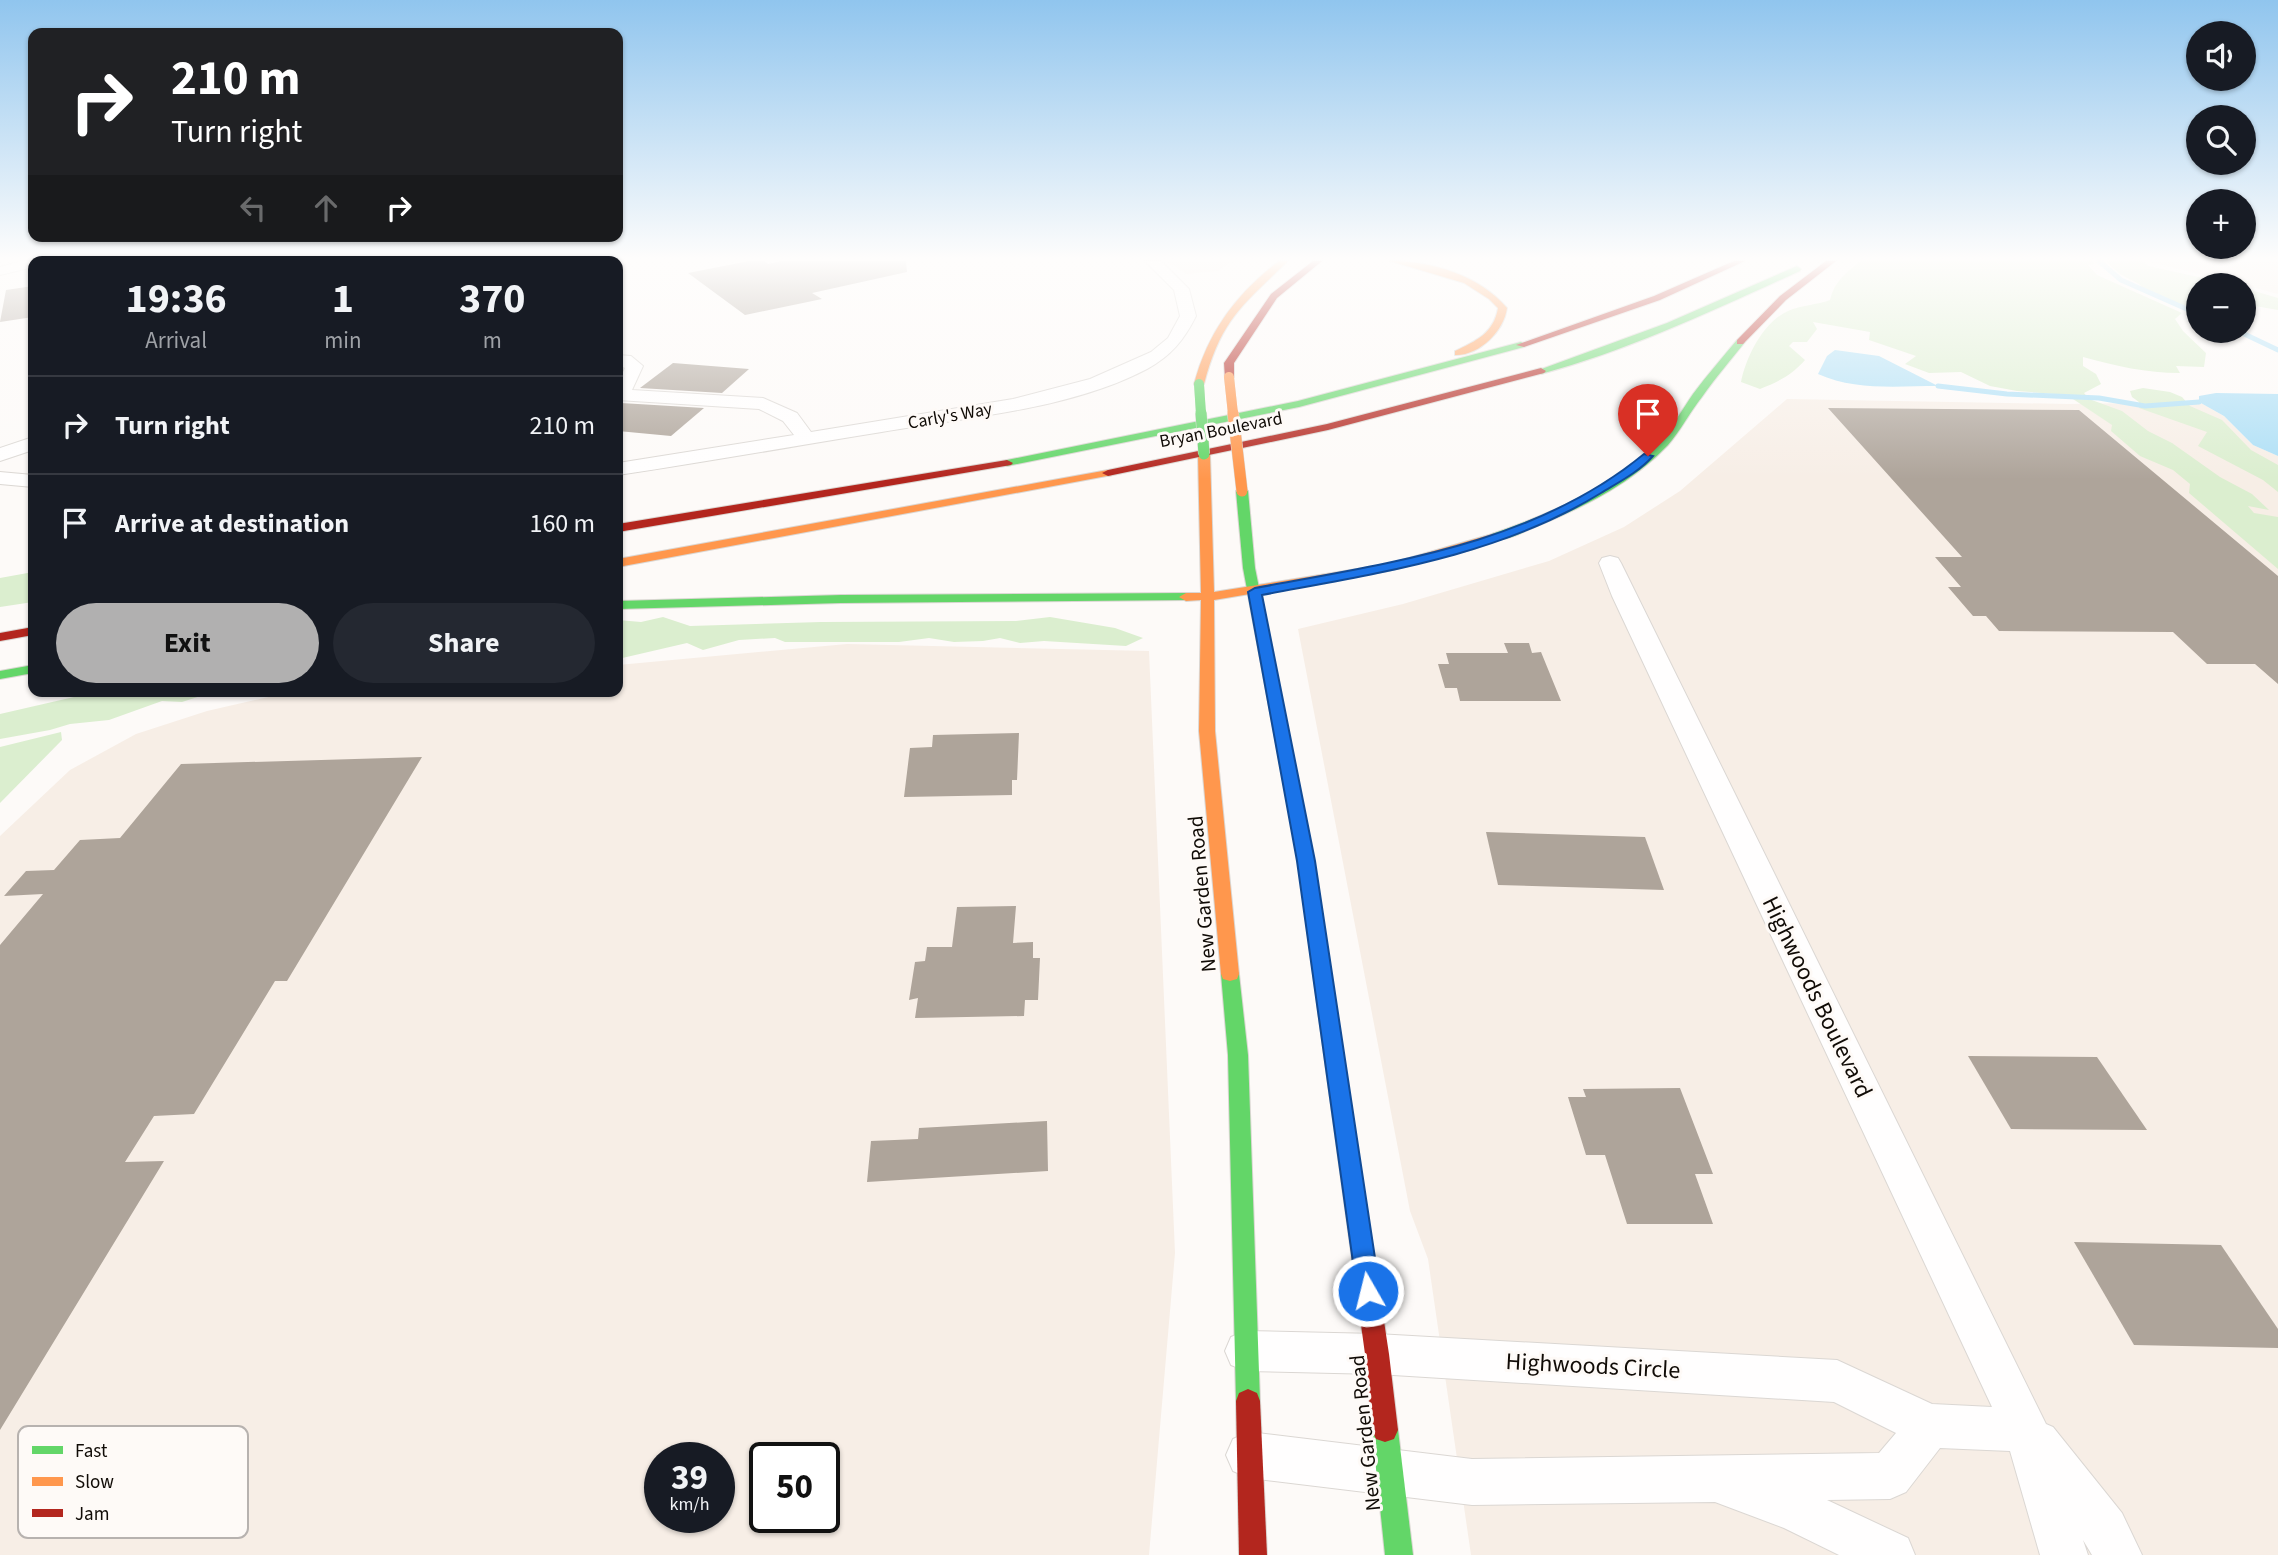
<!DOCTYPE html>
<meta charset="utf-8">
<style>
body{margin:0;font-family:"Source Sans 3",sans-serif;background:#242831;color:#f1f3f6;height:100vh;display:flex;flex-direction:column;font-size:26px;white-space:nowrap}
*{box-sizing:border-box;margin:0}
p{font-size:23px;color:#9ea1a6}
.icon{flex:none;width:38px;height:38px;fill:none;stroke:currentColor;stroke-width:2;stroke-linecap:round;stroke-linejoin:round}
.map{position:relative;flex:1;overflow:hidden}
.panel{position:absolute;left:28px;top:256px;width:595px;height:441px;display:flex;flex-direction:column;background:#171b24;border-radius:14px;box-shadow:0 2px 5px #0004}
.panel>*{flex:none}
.top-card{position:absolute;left:28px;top:28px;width:595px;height:214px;border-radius:14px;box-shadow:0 2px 5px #0004;background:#202124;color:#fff;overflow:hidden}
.fabs{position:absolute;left:2186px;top:21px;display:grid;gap:14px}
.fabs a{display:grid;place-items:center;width:70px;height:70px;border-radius:50%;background:#171b24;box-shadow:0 2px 5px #0004;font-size:35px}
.speed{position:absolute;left:644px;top:1442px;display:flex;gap:14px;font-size:35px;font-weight:700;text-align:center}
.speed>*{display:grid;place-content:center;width:91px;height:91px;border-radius:50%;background:#171b24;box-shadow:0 2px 5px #0004;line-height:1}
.speed small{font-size:18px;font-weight:400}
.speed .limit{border:4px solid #111;border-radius:10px;background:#fff;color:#111}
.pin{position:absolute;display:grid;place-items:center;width:60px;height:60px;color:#fff;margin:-72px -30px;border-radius:50% 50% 50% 0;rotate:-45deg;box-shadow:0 0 7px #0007}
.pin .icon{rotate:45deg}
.me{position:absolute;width:77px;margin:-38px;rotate:352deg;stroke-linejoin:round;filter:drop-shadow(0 0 5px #0008)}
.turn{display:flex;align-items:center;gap:24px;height:147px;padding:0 28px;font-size:32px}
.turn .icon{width:91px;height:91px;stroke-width:2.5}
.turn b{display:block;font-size:49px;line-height:60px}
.lanes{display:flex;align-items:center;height:66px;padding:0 28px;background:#0003;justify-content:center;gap:35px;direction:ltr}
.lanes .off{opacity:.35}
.eta{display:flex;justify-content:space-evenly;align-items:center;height:119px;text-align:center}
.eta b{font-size:42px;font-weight:700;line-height:49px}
.primary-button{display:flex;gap:14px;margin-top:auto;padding:14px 28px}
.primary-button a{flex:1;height:80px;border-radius:42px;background:#b1b0b0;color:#111;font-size:28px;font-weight:700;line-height:80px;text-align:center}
.primary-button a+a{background:#242831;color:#f1f3f6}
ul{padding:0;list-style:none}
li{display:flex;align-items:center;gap:21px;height:98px;padding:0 28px;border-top:2px solid #363941}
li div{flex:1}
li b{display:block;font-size:26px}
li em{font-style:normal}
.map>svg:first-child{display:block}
.built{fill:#f7eee6;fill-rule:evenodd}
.green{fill:#dbeecf}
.water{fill:#addff6}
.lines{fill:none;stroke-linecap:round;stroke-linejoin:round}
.stream{stroke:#addff6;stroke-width:5}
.building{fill:#aea49a}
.street-casing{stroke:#dbd7d3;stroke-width:2}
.fast-casing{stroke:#dbd7d3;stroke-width:2}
.slow-casing{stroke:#dbd7d3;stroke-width:2}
.jam-casing{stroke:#dbd7d3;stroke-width:2}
.street{fill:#fffefe;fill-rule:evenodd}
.fast{fill:#63d668;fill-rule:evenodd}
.slow{fill:#ff974d;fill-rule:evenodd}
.jam{fill:#b3261e;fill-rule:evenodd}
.fast-bridge-far1-casing{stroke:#dbd7d3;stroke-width:10;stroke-linecap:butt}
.fast-bridge-casing{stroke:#dbd7d3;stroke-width:12;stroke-linecap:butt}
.slow-bridge-far1-casing{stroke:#dbd7d3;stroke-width:10;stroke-linecap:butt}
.slow-bridge-casing{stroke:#dbd7d3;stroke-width:12;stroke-linecap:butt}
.fast-bridge-far1{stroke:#63d668;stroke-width:10}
.fast-bridge{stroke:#63d668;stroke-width:11}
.slow-bridge-far1{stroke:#ff974d;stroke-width:10}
.slow-bridge{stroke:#ff974d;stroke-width:11}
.route{fill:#1a73e8;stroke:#114b97;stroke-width:2}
.labels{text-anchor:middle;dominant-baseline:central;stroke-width:6;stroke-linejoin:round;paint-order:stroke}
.far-street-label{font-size:18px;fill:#100b06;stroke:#fefaf7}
.street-label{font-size:21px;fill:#100b06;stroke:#fefaf7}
.near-street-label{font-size:24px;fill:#100b06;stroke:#fefaf7}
.key{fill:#fefaf7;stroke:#b7b2af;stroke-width:2}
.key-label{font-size:19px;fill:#100b06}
</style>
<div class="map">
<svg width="2278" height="1555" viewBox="0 0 2278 1555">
<rect width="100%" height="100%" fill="#fdfaf8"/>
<g class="built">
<polygon points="1167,261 1233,261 1218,271 1186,274"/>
<polygon points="2146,261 2278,261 2278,294 2244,285"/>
<polygon points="1787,399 2068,404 2199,402 2224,416 2253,445 2278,456 2278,1555 1471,1555 1428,1259 1410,1211 1298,629 1403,604 1549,561 1624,527 1680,491"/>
<path d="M847 644 1149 651 1175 1253 1149 1555H0V836L70 770 136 734 207 711 273 696 324 691H618V665ZM660 1458H719V1517H660ZM765 1458H824V1517H765Z"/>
</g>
<g class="green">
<path d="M1861 261H2092L2094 264 2088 265 2097 275 2182 313 2175 319 2183 331 2206 353 2204 367 2176 366 2180 373C2146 373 2116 366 2083 357V366L2096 374 2101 384 2084 393 2089 399 2122 411 2148 431 2172 443 2220 477 2252 494 2269 510 2248 506 2254 513 2278 517V569L2189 493 2190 484 2173 470 2140 456 2111 431 2112 425 2067 395 2017 391 1990 386 1961 372 1929 373 1905 364 1916 356 1869 340 1870 332 1813 322 1817 329 1807 342H1793L1789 346 1805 360C1792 375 1778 382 1760 389L1741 382C1746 357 1763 322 1788 311 1801 305 1817 305 1830 300 1834 282 1846 272 1861 261Z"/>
<path d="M2106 261H2142L2148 266 2235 285H2198V308C2181 306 2160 300 2145 290 2139 286 2144 287 2137 283 2122 275 2118 274 2106 261Z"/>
<polygon points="2244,288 2278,298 2278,310 2255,306 2244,307"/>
<polygon points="2143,388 2170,392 2182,397 2190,406 2222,420 2251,450 2278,465 2278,492 2263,480 2198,446 2207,432 2139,408 2139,402 2132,397 2130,391"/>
<polygon points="33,572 33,602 0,607 0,578"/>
<polygon points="663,617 690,626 821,622 1016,621 1050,617 1115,628 1143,638 1126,646 1044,641 1020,643 1000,638 983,641 954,642 929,638 899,642 785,642 775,638 739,640 703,650 687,643 618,659 618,620 641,622"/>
<polygon points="100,691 216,691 182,702 162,701 109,720 70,724 50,730 0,739 0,714"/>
<polygon points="61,732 62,740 0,803 0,747"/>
</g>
<g class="water">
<path d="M1835 350 1879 356 1938 386C1898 386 1855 391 1818 374L1827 356Z"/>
<polygon points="2216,393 2278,394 2278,456 2253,445 2224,416 2199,402 2199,396"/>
</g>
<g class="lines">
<g class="stream">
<polyline points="2099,261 2121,280 2198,314"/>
<polyline points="2238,331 2278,350"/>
<polyline points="1938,386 2007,394 2099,398 2145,406 2199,402"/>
</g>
</g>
<g class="building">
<polygon points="749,261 764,261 768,264 782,261 906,261 907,272 812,293 822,299 745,315 688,273"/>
<polygon points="33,286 33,317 0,322 6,290"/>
<polygon points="673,363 749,369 722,393 640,388"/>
<polygon points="621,403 704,408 671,436 618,431 618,406"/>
<polygon points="1828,408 2079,410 2278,576 2278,684 2255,664 2207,664 2173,632 1999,631 1986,616 1973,616 1948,587 1961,587 1935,557 1962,557"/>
<polygon points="1504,643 1529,643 1532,653 1541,652 1561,701 1460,701 1457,688 1445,688 1438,664 1449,664 1446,653 1508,653"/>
<polygon points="1019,733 1017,780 1012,780 1012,795 904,797 910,748 932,747 933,735"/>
<polygon points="422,757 287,981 275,981 194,1114 154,1116 125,1162 164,1161 0,1430 0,945 43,894 4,896 26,871 54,870 80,840 120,838 181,764"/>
<polygon points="1486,832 1645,837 1664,890 1498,885"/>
<polygon points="1016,906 1013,943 1033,942 1033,958 1040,958 1038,1000 1025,1000 1024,1016 915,1018 918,998 909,1000 915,962 925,961 927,947 952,947 957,907"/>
<polygon points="1968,1056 2097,1057 2147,1130 2011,1129"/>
<polygon points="1680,1088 1713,1174 1695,1174 1713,1224 1627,1224 1605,1155 1586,1155 1568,1097 1586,1097 1583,1089"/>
<polygon points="1047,1121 1048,1171 867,1182 871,1141 918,1139 919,1128"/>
<polygon points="2074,1242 2221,1245 2278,1329 2278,1348 2134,1345"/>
</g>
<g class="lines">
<defs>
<g id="street">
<polygon points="22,261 33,261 33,267 0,275 0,267"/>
<path d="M1145 261H1161L1189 289 1196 316C1184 340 1171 356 1147 369 1075 407 980 416 900 429 806 444 712 461 618 475V463L794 435 783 421 759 409 618 400V382L625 368 618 365V355L631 356 643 366 632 390 763 398 797 413 811 432 1013 399 1090 379 1151 352 1168 338 1180 316 1174 290Z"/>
<polygon points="33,437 33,450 0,461 0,448"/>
<polygon points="0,472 33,475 33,487 0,484"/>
<polygon points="1610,556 1618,558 1621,563 2046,1424 2053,1427 2122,1513 2142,1555 2092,1555 2083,1540 2088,1555 2040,1555 2010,1451 1940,1448 1906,1492 1890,1499 1827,1500 1908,1538 1915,1555 1839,1555 1784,1528 1715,1502 1472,1505 1249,1478 1233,1471 1226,1455 1233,1439 1249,1432 1472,1459 1879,1453 1896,1433 1834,1402 1377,1374 1246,1371 1231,1365 1225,1351 1231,1337 1246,1331 1377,1334 1837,1360 1932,1404 1992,1407 1612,596 1599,563 1602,558"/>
</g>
<g id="fast">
<path d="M1797 266 1801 269 1800 271C1716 309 1630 350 1541 374L1536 371 1667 323Z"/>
<path d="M1737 340 1745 342C1731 360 1715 378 1702 397 1690 412 1681 430 1668 445 1634 481 1588 505 1542 524 1528 529 1507 542 1492 540V534C1552 513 1613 488 1658 442 1672 428 1682 410 1693 394 1707 375 1722 358 1737 340Z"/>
<polygon points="1521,342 1526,345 1524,347 1299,407 1007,466 1001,463 1007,460 1298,401"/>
<polygon points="1242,488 1248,491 1255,568 1314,861 1331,974 1329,979 1322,981 1315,979 1313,974 1298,861 1243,568 1236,491"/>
<polygon points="1186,593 1191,594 1191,600 841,603 618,609 618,601 841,595"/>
<polygon points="33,665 33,673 0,679 0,671"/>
<polygon points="1230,967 1237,969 1239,974 1248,1055 1260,1401 1257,1409 1248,1413 1239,1409 1236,1401 1228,1055 1221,974 1223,969"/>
<polygon points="1385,1418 1394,1421 1398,1430 1413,1555 1385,1555 1372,1430 1376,1421"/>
</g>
<g id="slow">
<path d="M1279 261H1288C1243 305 1221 319 1204 384L1195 386 1194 384C1208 332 1236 294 1279 261Z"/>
<path d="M1390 261C1432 261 1479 275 1507 308 1504 331 1479 356 1455 355V351C1476 341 1494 333 1498 308L1489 299 1464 283Z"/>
<polygon points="1204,451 1210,454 1214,592 1388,564 1496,533 1502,537 1474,549 1388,571 1214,600 1215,731 1239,974 1237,979 1230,981 1223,979 1221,974 1199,731 1201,600 1186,601 1179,597 1186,593 1201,593 1198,454"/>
<polygon points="1108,470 1114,473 1112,475 618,567 618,559"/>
</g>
<g id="jam">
<polygon points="1313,261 1322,261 1277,298 1234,363 1234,377 1225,379 1224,363 1271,294"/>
<polygon points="1734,261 1745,261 1660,300 1524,347 1516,345 1654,296"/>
<polygon points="1826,261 1836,261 1786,300 1743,344 1737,344 1737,340 1780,296"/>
<polygon points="1541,368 1546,371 1544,373 1328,430 1108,476 1102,473 1108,470 1327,424"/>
<polygon points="1007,460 1013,463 1011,465 618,532 618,524"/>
<polygon points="33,627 33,635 0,641 0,633"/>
<polygon points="1322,967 1329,969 1331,974 1389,1354 1398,1430 1394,1439 1385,1442 1376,1439 1372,1430 1365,1354 1313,974 1315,969"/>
<polygon points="1248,1389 1257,1393 1260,1401 1267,1555 1239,1555 1236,1401 1239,1393"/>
</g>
</defs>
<use href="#street" class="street-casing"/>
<use href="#fast" class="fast-casing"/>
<use href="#slow" class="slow-casing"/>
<use href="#jam" class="jam-casing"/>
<use href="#street" class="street"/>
<use href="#fast" class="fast"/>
<use href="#slow" class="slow"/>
<use href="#jam" class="jam"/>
<defs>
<polyline id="fast-bridge-far1" points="1199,384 1201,414"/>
<polyline id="fast-bridge" points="1201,413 1204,454"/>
<polyline id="slow-bridge-far1" points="1229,377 1233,414"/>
<polyline id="slow-bridge" points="1233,413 1242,491"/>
</defs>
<use href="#fast-bridge-far1" class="fast-bridge-far1-casing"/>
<use href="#fast-bridge" class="fast-bridge-casing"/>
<use href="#slow-bridge-far1" class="slow-bridge-far1-casing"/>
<use href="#slow-bridge" class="slow-bridge-casing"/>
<use href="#fast-bridge-far1" class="fast-bridge-far1"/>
<use href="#fast-bridge" class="fast-bridge"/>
<use href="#slow-bridge-far1" class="slow-bridge-far1"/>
<use href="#slow-bridge" class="slow-bridge"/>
</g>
<linearGradient id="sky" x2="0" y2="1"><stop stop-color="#90c5ee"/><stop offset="0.54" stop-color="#fefdfc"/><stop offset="1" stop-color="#fefdfc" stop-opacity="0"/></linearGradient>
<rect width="2278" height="479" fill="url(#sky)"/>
<path class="route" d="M1644 454 1653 456C1639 472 1619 482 1601 493 1499 556 1378 573 1262 595L1315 861 1380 1291 1377 1299 1368 1302 1360 1299 1357 1291 1297 861 1248 592 1255 588C1389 563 1535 544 1644 454Z"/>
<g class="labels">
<g class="far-street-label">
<text transform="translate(950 416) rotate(-10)">Carly's Way</text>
<text transform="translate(1221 430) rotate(-11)">Bryan Boulevard</text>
</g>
<g class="street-label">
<text transform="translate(1202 894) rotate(-95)">New Garden Road</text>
<text transform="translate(1365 1433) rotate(-96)">New Garden Road</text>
</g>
<g class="near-street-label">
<text transform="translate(1817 997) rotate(64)">Highwoods Boulevard</text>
<text transform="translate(1593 1366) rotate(3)">Highwoods Circle</text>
</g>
</g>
<rect x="18" y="1426" width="230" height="112" rx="10" class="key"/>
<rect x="32" y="1446" width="31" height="8" fill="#63d668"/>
<rect x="32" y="1477" width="31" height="9" fill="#ff974d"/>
<rect x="32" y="1509" width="31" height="8" fill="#b3261e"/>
<g class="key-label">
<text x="75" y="1457">Fast</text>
<text x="75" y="1488">Slow</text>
<text x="75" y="1520">Jam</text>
</g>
</svg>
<div class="fabs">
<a><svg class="icon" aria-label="sound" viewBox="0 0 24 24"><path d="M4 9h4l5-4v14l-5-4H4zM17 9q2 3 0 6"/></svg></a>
<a><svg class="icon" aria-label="search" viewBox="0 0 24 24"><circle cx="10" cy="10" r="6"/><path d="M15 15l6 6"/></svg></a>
<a>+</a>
<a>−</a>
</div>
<div class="speed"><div>39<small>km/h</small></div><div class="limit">50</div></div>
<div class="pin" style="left:1648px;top:456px;background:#d93025"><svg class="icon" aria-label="arrive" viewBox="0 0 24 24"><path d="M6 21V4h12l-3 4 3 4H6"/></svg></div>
<svg class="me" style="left:1368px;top:1291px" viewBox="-20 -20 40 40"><circle r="17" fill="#1a73e8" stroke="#fff" stroke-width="3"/><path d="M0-11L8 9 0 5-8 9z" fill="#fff"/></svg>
<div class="top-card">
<div class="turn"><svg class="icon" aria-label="right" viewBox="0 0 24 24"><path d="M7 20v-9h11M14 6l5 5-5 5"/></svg><div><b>210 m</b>Turn right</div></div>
<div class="lanes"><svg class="icon off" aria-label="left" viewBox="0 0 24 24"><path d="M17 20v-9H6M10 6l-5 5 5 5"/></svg><svg class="icon off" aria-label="ahead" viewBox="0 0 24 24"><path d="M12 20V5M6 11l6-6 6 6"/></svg><svg class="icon" aria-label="right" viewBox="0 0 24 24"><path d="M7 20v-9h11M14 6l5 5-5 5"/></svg></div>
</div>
<section class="panel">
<div class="eta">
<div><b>19:36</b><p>Arrival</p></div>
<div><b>1</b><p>min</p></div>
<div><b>370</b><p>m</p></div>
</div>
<ul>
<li><svg class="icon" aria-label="right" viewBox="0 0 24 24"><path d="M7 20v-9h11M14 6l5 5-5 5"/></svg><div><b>Turn right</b></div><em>210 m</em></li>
<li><svg class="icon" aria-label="arrive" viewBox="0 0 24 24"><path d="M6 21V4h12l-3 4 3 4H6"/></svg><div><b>Arrive at destination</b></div><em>160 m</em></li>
</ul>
<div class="primary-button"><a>Exit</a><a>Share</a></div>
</section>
</div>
